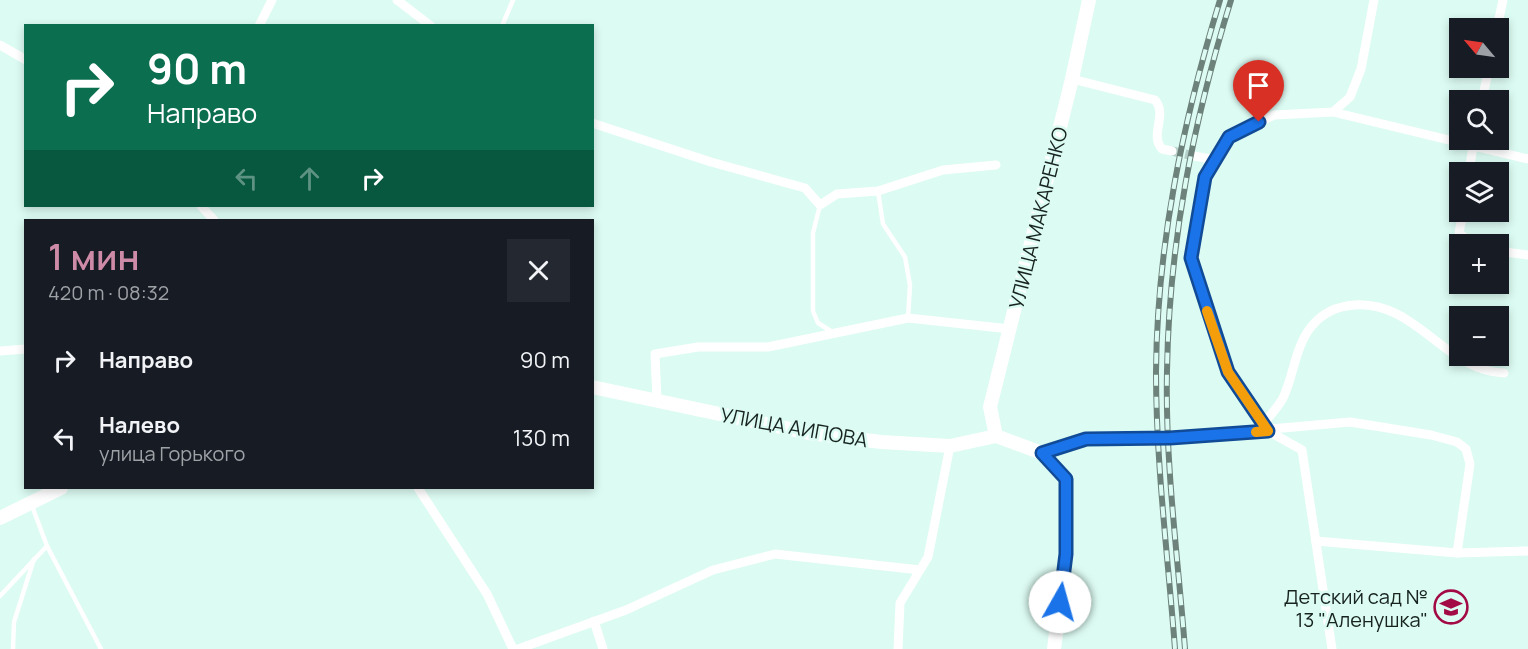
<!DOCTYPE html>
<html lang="ru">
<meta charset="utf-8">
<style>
body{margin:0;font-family:Manrope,sans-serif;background:#242831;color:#f1f3f6;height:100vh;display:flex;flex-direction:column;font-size:22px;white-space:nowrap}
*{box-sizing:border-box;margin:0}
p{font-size:20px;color:#9ea1a6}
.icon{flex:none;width:33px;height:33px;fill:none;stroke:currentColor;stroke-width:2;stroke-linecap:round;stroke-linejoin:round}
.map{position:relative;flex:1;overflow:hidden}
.panel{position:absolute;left:24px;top:219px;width:570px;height:270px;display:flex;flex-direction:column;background:#171b24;border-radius:0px;box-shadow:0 3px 9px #0003}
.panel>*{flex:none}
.guide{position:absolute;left:24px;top:24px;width:570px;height:183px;border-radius:0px;box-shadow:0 3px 9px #0003;background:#0b6e4f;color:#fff;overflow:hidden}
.needle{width:39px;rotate:299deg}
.tools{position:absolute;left:1449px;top:18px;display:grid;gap:12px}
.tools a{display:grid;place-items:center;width:60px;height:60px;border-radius:0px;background:#171b24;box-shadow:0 3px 9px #0003;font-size:30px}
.pin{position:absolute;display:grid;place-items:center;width:51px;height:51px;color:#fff;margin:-62px -26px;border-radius:50% 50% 50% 0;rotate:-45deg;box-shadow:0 0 6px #0007}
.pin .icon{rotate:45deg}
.me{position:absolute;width:66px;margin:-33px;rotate:7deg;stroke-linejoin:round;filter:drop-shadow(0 0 4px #0008)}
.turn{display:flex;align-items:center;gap:21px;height:126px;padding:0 24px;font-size:27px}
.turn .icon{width:78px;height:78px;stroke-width:2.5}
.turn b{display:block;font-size:42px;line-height:51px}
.lanes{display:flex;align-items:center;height:57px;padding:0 24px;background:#0003;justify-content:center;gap:30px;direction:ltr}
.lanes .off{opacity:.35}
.round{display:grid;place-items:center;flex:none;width:63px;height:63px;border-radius:0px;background:#242831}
.headline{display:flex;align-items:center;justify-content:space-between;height:102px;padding:0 24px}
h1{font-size:36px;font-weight:600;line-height:45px;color:#ce8ba7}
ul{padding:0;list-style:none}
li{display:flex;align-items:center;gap:18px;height:78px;padding:0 24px}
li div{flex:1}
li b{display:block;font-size:22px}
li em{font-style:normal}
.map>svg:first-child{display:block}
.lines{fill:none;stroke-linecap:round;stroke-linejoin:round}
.street-tunnel{stroke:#b5d0c8;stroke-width:9;stroke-dasharray:9 4.5;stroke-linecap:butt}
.lane{stroke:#fff;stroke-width:4.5}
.street{stroke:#fff;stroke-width:9}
.secondary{stroke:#fff;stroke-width:14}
.rail-casing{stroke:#6e827c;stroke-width:6}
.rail{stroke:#dcfbf2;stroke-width:4;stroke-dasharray:11;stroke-linecap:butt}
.route-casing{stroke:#114b97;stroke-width:15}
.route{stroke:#1a73e8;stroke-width:10}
.slow{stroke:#f59e0b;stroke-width:10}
.labels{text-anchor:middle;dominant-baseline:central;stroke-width:5;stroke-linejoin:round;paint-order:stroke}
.street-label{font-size:20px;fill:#17231f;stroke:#dcfbf2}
.poi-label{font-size:20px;fill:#17231f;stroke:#dcfbf2;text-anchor:end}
</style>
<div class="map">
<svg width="1528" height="649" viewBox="0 0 1528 649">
<rect width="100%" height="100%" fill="#dcfbf2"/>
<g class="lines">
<polyline class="street-tunnel" points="1172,151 1194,156"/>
<g class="lane">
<polyline points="502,26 513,0"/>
<polyline points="878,191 883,224 905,257 910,285 908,318"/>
<polyline points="820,205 813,233 813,311 818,323 834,333"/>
<polyline points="32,506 47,546 101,649"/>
<polyline points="0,596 47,546"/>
<polyline points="13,649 14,622 34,559"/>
</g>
<g class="street">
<polyline points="397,0 431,26"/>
<polyline points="259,26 272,0"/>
<polyline points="1497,28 1503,0"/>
<polyline points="0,45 26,60"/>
<path d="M1072 79 1155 100C1168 115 1149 135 1162 149L1172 151"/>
<polyline points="1482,100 1489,68"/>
<polyline points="1333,112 1528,159"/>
<polyline points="592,123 711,162 805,188 820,205 837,194 878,191 943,170 996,165"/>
<polyline points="1194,156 1216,160"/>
<polyline points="1469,172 1474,140"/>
<polyline points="201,206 214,220"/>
<polyline points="1463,212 1459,233 1472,244"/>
<polyline points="1498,251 1528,255"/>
<polyline points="0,351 26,349"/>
<polyline points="657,401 655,354 698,347 768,347 908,318 1010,329"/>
<path d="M1263 424C1270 416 1278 407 1283 398 1294 375 1295 347 1311 327 1322 313 1338 306 1355 305 1417 301 1445 371 1504 373"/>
<polyline points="1042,453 1086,439 1170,438 1350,422 1431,435 1457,442 1466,449 1470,464 1457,553"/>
<polyline points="418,488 487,594 513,649"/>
<polyline points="1316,541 1457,553 1528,551"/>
<polyline points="594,621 603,649"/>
<polyline points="518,649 626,610 713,570 775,554 920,570"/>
<polyline points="898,649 900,603 928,557 950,446"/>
<polyline points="1332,649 1302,450 1268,431 1228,372 1192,258 1205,177 1229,137 1274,115 1333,112 1350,97 1361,69 1374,0"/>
</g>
<g class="secondary">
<polyline points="592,387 809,433 881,442 950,446 996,436"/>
<polyline points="996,436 990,407 1072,79 1089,0"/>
<polyline points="996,436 1042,453 1066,479 1066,554 1054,649"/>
<polyline points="0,518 61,488"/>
</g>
<defs>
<g id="rail">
<path d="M1175 649C1168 557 1156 464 1156 372 1157 244 1183 121 1220 0"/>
<path d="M1185 649C1178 558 1165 463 1167 371 1169 242 1193 123 1231 0"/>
</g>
</defs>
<use href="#rail" class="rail-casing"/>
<use href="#rail" class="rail"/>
</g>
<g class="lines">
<defs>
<polyline id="route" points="1060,602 1066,554 1066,479 1042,453 1086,439 1170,438 1268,431 1228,372 1191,258 1205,177 1229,137 1259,122"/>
</defs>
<use href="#route" class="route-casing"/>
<use href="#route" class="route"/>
<polyline class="slow" points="1207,311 1228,372 1268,431 1256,432"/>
</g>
<defs>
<symbol id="school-ring" viewBox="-11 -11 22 22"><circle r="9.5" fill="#dcfbf2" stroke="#a30b47" stroke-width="1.5"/><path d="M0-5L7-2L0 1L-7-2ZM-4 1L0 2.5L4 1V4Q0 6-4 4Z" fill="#a30b47"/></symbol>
</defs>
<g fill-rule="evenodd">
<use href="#school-ring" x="1432" y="588" width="38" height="38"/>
</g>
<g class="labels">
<g class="street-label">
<text transform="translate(1038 218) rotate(-76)">УЛИЦА МАКАРЕНКО</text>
<text transform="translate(794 427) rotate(10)">УЛИЦА АИПОВА</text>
</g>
<g class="poi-label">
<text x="1428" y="596">Детский сад №<tspan x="1428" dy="23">13 "Аленушка"</tspan></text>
</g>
</g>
</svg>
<div class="tools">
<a><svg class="needle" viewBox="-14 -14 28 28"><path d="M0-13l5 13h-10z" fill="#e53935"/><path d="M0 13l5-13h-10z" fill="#9ea1a6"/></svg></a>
<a><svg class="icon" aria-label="search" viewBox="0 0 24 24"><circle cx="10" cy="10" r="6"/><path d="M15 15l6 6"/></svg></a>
<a><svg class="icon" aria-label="layers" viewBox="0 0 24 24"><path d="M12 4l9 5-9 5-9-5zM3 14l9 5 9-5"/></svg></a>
<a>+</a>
<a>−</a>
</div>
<div class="pin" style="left:1259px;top:122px;background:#d93025"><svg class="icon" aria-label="arrive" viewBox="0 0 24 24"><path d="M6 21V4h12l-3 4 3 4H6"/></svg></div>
<svg class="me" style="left:1060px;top:602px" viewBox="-20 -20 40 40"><circle r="19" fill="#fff"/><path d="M0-13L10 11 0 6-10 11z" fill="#1a73e8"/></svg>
<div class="guide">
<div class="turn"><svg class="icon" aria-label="right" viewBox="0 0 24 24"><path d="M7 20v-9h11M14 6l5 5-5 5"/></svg><div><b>90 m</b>Направо</div></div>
<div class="lanes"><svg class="icon off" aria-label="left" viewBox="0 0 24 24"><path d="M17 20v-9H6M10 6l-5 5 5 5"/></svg><svg class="icon off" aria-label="ahead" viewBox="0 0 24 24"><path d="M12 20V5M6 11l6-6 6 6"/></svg><svg class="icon" aria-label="right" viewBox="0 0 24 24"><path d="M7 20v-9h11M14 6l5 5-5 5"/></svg></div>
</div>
<section class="panel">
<div class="headline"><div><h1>1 мин</h1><p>420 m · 08:32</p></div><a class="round"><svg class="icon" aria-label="close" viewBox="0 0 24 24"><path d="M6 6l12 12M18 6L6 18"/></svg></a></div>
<ul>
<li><svg class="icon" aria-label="right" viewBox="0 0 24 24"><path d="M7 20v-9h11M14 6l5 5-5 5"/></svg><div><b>Направо</b></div><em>90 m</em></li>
<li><svg class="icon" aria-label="left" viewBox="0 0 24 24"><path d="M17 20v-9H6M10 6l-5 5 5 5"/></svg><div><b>Налево</b><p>улица Горького</p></div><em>130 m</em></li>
</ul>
</section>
</div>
